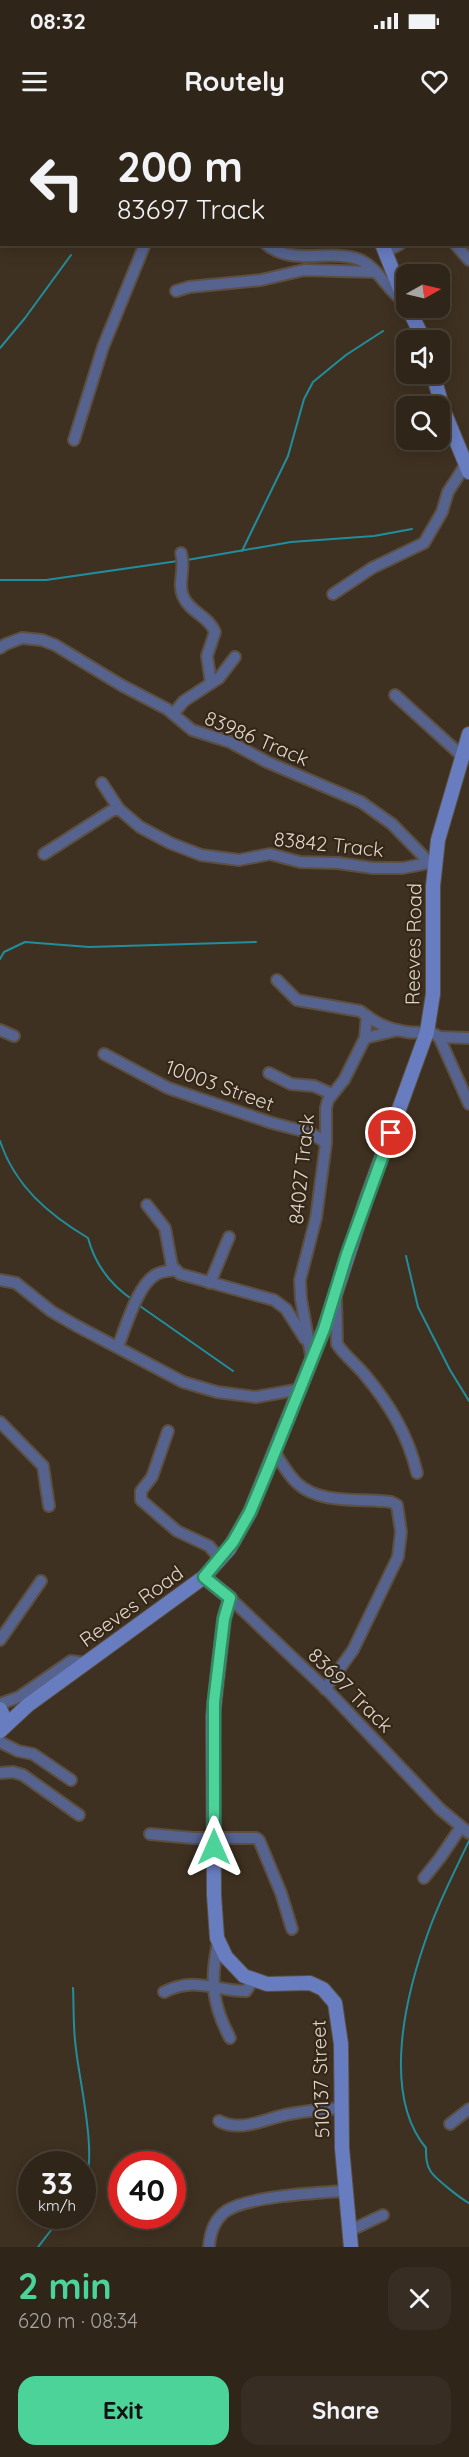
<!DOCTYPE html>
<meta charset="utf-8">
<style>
body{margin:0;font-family:Quicksand,sans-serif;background:#372d22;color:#f1f3f6;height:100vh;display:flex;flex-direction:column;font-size:22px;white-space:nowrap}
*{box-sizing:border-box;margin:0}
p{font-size:20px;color:#a7a5a2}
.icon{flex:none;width:33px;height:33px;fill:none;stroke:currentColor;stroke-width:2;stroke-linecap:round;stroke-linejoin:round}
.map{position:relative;height:2127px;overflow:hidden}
.side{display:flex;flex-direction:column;background:#2f2519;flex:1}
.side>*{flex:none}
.banner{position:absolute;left:0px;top:0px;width:470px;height:126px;box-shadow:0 3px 15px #0003,0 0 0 2px #4a4238;background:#2f2519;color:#f1f3f6;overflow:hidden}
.needle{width:39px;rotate:82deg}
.fabs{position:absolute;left:396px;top:144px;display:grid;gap:12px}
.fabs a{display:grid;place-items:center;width:54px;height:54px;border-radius:12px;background:#2f2519;box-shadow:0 3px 15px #0003,0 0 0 2px #4a4238;font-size:30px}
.speed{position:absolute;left:18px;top:2031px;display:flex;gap:12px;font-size:30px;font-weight:700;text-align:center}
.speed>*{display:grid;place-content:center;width:78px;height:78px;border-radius:50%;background:#2f2519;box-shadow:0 3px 15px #0003,0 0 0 2px #4a4238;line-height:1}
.speed small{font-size:15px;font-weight:400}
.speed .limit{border:9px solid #d22;background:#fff;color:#111}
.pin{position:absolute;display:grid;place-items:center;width:51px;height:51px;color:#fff;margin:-26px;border:3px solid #fff;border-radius:50%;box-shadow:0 2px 6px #0007}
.me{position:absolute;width:66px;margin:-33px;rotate:0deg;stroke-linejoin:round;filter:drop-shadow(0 0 4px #0008)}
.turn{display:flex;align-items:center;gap:21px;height:126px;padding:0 18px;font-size:27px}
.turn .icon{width:78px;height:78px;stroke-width:2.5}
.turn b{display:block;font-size:42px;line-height:51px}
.round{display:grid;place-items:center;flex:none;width:63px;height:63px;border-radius:18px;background:#372d22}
.summary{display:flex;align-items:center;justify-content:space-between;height:102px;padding:0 18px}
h1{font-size:36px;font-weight:700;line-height:45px;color:#4cd39a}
.cta{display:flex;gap:12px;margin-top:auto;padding:12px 18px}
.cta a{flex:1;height:69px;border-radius:18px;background:#4cd39a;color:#111;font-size:24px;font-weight:700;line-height:69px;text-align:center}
.cta a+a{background:#372d22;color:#f1f3f6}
.status{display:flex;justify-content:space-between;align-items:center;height:42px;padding:0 30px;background:#2f2519;direction:ltr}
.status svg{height:16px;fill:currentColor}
header{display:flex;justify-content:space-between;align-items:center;height:78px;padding:0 18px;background:#2f2519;font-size:27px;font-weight:700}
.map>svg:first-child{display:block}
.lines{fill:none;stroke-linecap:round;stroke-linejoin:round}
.stream{stroke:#218e9e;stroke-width:2}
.street-casing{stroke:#5c4f40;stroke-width:14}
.secondary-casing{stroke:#5c4f40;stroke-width:16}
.street{stroke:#55638e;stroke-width:10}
.secondary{stroke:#687dc0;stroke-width:14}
.route-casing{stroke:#318964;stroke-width:15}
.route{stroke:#4cd39a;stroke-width:10}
.labels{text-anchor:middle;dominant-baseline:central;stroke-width:4.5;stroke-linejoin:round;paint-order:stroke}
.street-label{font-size:20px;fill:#dfd6cc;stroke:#342717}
</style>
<div class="status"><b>08:32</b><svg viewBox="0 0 49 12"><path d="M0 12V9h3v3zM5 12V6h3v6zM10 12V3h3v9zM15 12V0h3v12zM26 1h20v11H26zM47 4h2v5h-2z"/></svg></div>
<header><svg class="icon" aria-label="menu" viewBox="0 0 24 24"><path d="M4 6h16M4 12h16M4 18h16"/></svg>Routely<svg class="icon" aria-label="heart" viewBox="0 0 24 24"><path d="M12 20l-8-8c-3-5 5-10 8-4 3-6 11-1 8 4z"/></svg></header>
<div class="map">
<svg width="469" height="2127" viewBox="0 0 469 2127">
<rect width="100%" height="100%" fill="#3f3121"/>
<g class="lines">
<g class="stream">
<polyline points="233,2 233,0"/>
<polyline points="468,15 469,14"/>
<polyline points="0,228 25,198 71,135"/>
<polyline points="242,431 288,336 304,279 313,262 346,235 383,211"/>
<polyline points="187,440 291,422 374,416 412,409"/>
<polyline points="0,460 46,460 178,441"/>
<polyline points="0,839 4,832 25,822 89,827 256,822"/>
<path d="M0 1021C15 1066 48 1094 88 1118 95 1144 109 1164 133 1180"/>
<polyline points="406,1136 418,1187 450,1250 469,1281"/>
<polyline points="137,1184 233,1251"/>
<path d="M469 1721C455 1751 439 1781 428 1813 406 1874 381 1973 426 2028 426 2036 426 2045 431 2052 436 2059 461 2079 469 2083"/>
<path d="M73 1868C74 1889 73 1909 76 1929 79 1960 100 2045 82 2068"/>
<polyline points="38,2127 62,2096"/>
</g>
<defs>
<g id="street">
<polyline points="45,0 47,2"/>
<polyline points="155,0 156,2"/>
<polyline points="468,94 469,94"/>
<polyline points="0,100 2,99"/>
<path d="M266 124C291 146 329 129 358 139 379 147 387 172 406 183"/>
<polyline points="455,124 469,140"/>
<polyline points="385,132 400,124"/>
<polyline points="176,171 189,167 261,160 304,150 375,152"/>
<polyline points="74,320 103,227 145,124"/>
<path d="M181 433C186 449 177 463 183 476 189 492 209 496 215 512L207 536 211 563"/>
<polyline points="333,474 372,448 424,423 442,392 448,372 466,344"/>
<polyline points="0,528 6,524 22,518 42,520 55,525 121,565 167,589 192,610 230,622 267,642 361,682 392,704 428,741"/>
<polyline points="395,575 461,635"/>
<polyline points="173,594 184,581 219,558 235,537"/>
<polyline points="102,663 119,689 140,707 170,723 201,735 239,740 270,734 300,742 338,743 373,748 403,748 434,742"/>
<polyline points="44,734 111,691 119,689"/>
<polyline points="277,860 297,880 360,891 367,896"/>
<polyline points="0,910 14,916"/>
<polyline points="439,917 469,918"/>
<polyline points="365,918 398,910"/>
<polyline points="104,934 168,968 272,1003 311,1013 326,1023"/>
<polyline points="269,953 291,964 314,966 332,974"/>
<polyline points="147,1085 165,1108 172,1146 180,1154 274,1180 286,1189 305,1219"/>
<polyline points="0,1160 16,1163 51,1191 75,1205 183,1262 217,1272 256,1277 301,1269"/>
<polyline points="210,1163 229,1117"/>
<path d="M336 1179 337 1224C344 1235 356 1244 365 1255 390 1285 408 1315 417 1353"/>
<path d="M118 1226C126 1207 138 1163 157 1154 162 1151 170 1151 176 1150"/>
<path d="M312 1241 301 1179 300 1160 316 1098 326 1023V988L328 980 344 960 365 918 367 896C379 905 392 910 407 912 419 914 429 909 439 917L469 984"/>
<polyline points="0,1302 43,1346 49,1386"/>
<polyline points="168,1311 152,1357 141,1371 141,1380 177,1411 209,1426 220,1439"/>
<path d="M275 1333C282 1343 288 1355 297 1363 320 1385 362 1378 391 1382L397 1385 401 1412 398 1437 353 1530 325 1569"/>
<polyline points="230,1478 330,1573 440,1689 469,1713"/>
<polyline points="0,1520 41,1461"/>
<polyline points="0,1584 19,1577 71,1541 86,1543"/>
<polyline points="0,1622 18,1631 33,1634 71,1660"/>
<polyline points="0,1653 13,1652 23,1655 79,1695"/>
<polyline points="150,1714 193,1718 256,1718 259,1720 281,1773 292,1809"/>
<polyline points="424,1758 440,1738 461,1707"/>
<path d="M218 1823C210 1860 212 1884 230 1918"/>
<path d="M164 1872C194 1856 215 1871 246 1871L253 1860"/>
<path d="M219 2001C241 2013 267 1998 289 1994 307 1991 324 1989 342 1988"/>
<polyline points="450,2004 469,1989"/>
<polyline points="349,2111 383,2095"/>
<path d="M209 2127C210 2112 214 2100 226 2091 249 2076 316 2073 345 2071"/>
</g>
<g id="secondary">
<polyline points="366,0 366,2"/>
<polyline points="382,124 406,184"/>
<polyline points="408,188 424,220"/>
<polyline points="433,254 443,289 469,352"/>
<polyline points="204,1457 230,1478 224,1499 213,1596 214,1775 217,1818 226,1837 244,1856 267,1864 310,1863 323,1869 335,1883 341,1924 342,2028 351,2127"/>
<polyline points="0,1589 7,1604"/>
<polyline points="0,1611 28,1585 204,1457 229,1429 250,1392 324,1209 366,1080 427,912 433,874 433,766 438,720 469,614"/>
</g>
</defs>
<use href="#street" class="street-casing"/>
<use href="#secondary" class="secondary-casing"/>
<use href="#street" class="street"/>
<use href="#secondary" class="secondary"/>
</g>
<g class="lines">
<defs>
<polyline id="route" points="214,1727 214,1582 224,1499 230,1478 204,1457 233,1422 250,1392 268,1349 324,1209 347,1134 391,1013"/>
</defs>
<use href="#route" class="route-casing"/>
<use href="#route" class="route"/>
</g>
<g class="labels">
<g class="street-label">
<text transform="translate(257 618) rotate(23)">83986 Track</text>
<text transform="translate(329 724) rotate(6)">83842 Track</text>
<text transform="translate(413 824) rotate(-89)">Reeves Road</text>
<text transform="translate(220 965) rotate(20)">10003 Street</text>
<text transform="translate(301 1049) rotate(-84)">84027 Track</text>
<text transform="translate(131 1486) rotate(-36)">Reeves Road</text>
<text transform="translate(351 1570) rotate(45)">83697 Track</text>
<text transform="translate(320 1959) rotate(-92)">510137 Street</text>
</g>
</g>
</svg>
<div class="fabs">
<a><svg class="needle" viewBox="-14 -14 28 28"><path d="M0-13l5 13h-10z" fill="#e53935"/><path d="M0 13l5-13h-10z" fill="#a7a5a2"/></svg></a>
<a><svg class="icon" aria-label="sound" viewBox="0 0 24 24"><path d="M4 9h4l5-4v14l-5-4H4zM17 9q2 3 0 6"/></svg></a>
<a><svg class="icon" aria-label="search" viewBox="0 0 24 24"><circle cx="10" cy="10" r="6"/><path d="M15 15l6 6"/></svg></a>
</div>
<div class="speed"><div>33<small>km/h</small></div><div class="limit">40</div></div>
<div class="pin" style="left:391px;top:1013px;background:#d93025"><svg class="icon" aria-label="arrive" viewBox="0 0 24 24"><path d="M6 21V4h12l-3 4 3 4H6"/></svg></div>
<svg class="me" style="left:214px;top:1727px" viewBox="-20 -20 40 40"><path d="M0-17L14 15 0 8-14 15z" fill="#4cd39a" stroke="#fff" stroke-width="4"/></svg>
<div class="banner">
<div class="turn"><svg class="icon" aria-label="left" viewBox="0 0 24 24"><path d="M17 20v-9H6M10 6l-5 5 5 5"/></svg><div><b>200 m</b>83697 Track</div></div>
</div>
</div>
<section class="side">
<div class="summary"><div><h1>2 min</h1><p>620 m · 08:34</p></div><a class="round"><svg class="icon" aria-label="close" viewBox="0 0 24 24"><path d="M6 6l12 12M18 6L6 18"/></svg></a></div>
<div class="cta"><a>Exit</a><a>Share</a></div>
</section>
